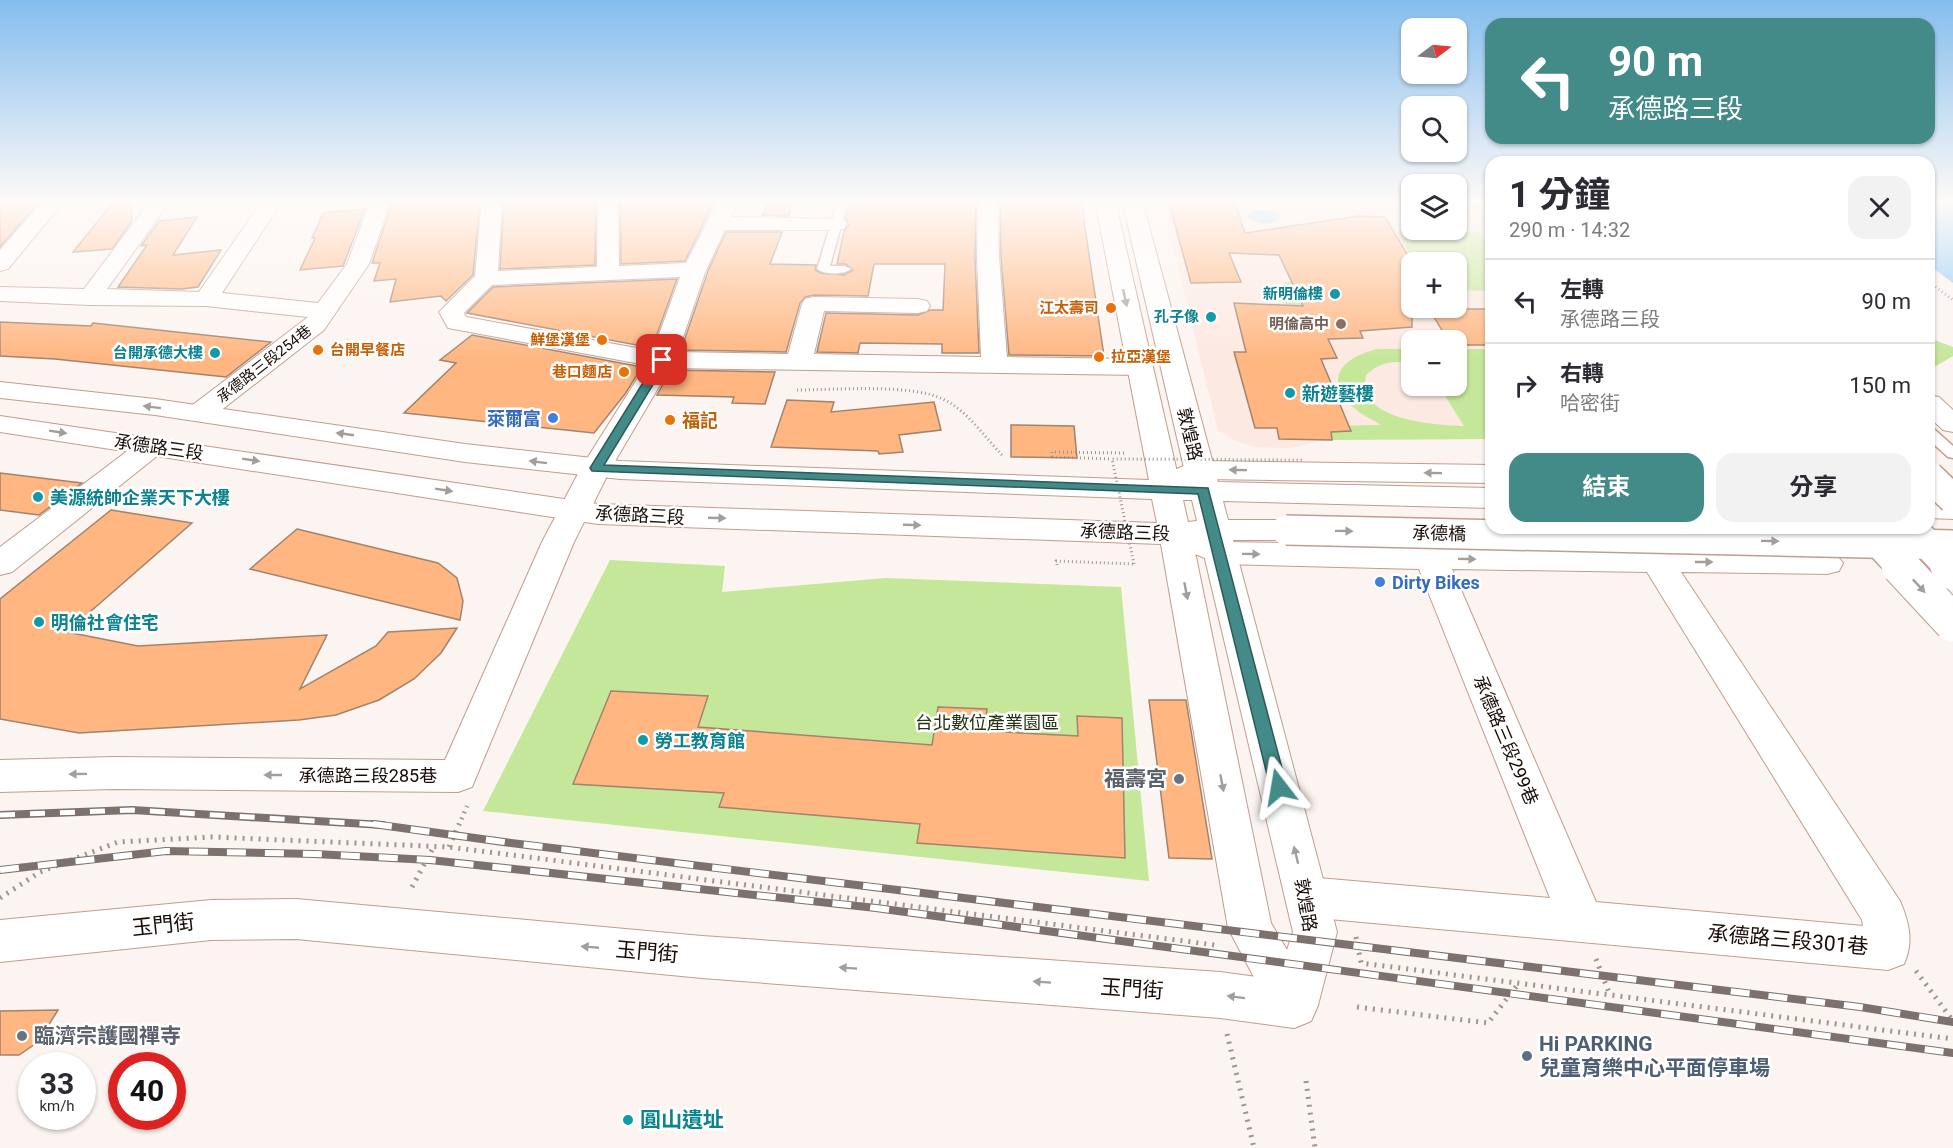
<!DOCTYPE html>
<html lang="zh-TW">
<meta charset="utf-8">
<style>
body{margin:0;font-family:Roboto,"Noto Sans TC",sans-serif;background:#f2f2f3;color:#2b2b33;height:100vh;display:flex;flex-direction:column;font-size:22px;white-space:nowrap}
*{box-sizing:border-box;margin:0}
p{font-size:20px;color:#7c7c81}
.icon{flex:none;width:33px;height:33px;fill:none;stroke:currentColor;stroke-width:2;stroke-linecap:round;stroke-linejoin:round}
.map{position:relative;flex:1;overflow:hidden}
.side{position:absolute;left:1485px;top:156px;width:450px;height:378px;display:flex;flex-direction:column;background:#fff;border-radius:18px;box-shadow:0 2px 4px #0004}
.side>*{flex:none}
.guide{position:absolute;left:1485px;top:18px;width:450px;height:126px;border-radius:18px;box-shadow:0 2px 4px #0004;background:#438b89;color:#fff;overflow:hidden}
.needle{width:39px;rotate:74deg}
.tools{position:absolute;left:1401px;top:18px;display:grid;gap:12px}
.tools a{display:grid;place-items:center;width:66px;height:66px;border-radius:12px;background:#fff;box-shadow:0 2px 4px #0004;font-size:30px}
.speed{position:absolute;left:18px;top:1052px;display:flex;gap:12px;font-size:30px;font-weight:700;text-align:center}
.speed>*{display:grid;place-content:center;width:78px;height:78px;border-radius:50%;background:#fff;box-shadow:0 2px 4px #0004;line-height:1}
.speed small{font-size:15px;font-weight:400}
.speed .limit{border:9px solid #d22;background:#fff;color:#111}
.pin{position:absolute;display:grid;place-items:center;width:51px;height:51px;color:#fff;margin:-26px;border-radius:12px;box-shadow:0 3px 9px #0006}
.me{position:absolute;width:66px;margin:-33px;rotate:346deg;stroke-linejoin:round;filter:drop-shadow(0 0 4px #0008)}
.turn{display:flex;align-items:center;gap:21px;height:126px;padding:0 24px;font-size:27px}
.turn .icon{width:78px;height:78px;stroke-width:2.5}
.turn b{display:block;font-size:42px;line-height:51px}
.round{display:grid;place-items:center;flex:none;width:63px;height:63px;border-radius:18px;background:#f2f2f3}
.summary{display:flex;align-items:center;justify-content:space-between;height:102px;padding:0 24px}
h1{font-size:36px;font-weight:700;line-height:45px}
.button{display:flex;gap:12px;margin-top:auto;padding:12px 24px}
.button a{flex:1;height:69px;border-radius:18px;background:#438b89;color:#fff;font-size:24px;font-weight:700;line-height:69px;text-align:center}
.button a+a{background:#f2f2f3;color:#2b2b33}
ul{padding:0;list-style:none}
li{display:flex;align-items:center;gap:18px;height:84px;padding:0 24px;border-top:2px solid #e1e1e2}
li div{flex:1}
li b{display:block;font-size:22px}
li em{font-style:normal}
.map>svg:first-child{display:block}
.built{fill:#fce9e1;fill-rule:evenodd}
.green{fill:#c5e799}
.water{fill:#8fcbf6}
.building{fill:#ffb681;stroke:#a1836e;stroke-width:1.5}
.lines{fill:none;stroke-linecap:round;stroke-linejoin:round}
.lane-casing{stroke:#c19d8d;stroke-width:3}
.street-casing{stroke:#c19d8d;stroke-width:2}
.secondary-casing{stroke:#c19d8d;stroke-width:2}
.highway-casing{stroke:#c19d8d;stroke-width:2}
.path-far2{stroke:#9f9590;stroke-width:3;stroke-dasharray:1 3;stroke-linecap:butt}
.path-far1{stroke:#9f9590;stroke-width:4.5;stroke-dasharray:1.5 5;stroke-linecap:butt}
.path{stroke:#9f9590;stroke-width:5;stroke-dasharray:2 6;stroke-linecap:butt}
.lane{fill:#fff;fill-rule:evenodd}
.street{fill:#fff;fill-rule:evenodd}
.secondary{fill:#fff;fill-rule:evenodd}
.highway{fill:#fff;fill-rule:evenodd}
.rail-far1-casing{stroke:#7c716d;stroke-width:8}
.rail-casing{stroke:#7c716d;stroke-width:8}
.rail-far1{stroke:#fff;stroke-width:5;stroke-dasharray:15;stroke-linecap:butt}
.rail{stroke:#fff;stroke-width:6;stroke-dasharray:19;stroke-linecap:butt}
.secondary-bridge-casing{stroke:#c19d8d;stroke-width:32;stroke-linecap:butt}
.highway-bridge-far1-casing{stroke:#c19d8d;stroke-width:32;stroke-linecap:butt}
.highway-bridge-casing{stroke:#c19d8d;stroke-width:39;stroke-linecap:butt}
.path-bridge{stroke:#9f9590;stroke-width:3;stroke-dasharray:1 3;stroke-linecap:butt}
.secondary-bridge{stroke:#fff;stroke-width:29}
.highway-bridge-far1{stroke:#fff;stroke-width:29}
.highway-bridge{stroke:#fff;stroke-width:37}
.oneway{fill:#a39e9c}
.route{fill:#438b89;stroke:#2c5a59;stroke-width:1.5}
.culture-dot{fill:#0f9aa8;stroke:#fff;stroke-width:2}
.food-dot{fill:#e8710a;stroke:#fff;stroke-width:2}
.education-dot{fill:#8d6e63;stroke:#fff;stroke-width:2}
.shop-dot{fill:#3f7fe0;stroke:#fff;stroke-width:2}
.worship-dot{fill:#6b7280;stroke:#fff;stroke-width:2}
.service-dot{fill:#5c6f8a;stroke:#fff;stroke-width:2}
.labels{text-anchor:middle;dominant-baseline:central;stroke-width:5;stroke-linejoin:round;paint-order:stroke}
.far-culture-label{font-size:15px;font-weight:bold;fill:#0d838f;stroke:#fff;text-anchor:end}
.far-food-label{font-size:15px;font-weight:bold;fill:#c56008;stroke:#fff;text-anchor:end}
.far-education-label{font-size:15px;font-weight:bold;fill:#785e54;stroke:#fff;text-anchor:end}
.far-street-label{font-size:15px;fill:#190c07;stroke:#fff}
.culture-label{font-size:18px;font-weight:bold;fill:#0d838f;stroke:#fff;text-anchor:start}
.shop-label{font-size:18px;font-weight:bold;fill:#366cbe;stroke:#fff;text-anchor:end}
.food-label{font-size:18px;font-weight:bold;fill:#c56008;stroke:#fff;text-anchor:start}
.street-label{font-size:18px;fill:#190c07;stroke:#fff}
.park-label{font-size:18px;fill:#273414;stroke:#fff}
.near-worship-label{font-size:21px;font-weight:bold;fill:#5b616d;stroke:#fff;text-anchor:end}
.near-street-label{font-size:21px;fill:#190c07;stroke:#fff}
.near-service-label{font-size:21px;font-weight:bold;fill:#4e5e75;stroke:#fff;text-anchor:start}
.near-culture-label{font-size:21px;font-weight:bold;fill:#0d838f;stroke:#fff;text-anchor:start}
</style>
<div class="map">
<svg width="1953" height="1148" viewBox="0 0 1953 1148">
<rect width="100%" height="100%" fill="#fcf4f0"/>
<path class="built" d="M1161 200H1411L1412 230H1456L1457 200H1491V439L1326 440 1290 448 1255 447 1234 440 1218 430ZM1412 262H1456V308H1412ZM1412 340H1456V386H1412Z"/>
<g class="green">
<polygon points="1456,200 1491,200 1491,211 1457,211"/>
<polygon points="1396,231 1479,232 1491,249 1491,291 1457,290 1456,262 1414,262"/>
<polygon points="1301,280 1319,308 1287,310 1278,287 1286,282"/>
<polygon points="1929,338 1953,347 1953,356 1936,366 1929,363"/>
<path d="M1377 349H1412L1411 362C1394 361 1379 362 1366 375 1355 421 1436 425 1464 426L1439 386H1456L1457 349H1491V439L1326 440 1320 426 1381 425C1372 419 1361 415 1353 407 1322 378 1344 357 1377 349Z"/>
<polygon points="610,560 725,566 722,592 886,578 1121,587 1149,881 483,811"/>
</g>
<g class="water">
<polygon points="1929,200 1953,200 1953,283 1929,265"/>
<path d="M1254 210 1271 211 1279 215 1280 219C1270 226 1254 225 1247 215Z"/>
</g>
<g class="building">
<polygon points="0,200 41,200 0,247"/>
<polygon points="115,200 131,200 132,221 112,249 73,252"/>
<polygon points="400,200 480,200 473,275 446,301 441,296 390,302 396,279 374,281 380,263 372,263 391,206 398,205"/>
<polygon points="504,200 596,200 595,265 500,269"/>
<polygon points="620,200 715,200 685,261 621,264"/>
<polygon points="769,200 794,200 788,216 763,215"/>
<polygon points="850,200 976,200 975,257 979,353 942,353 942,344 860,343 858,353 817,352 826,313 918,315 930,310 943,310 945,264 874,264 868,296 814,295 805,297 800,303 786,352 681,350 708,271 726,232 782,232 770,264 816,265 815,270 820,273 844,275 853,270 846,264 837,264 844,231 849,225 846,219"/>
<polygon points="1000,200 1081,200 1104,356 1009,355 1001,257"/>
<polygon points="1168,200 1234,200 1245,233 1359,216 1385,217 1412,262 1412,327 1360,331 1363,338 1328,339 1337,358 1321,359 1351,431 1331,432 1332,440 1279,439 1277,428 1255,428 1234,352 1246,352 1234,303 1303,306 1279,255 1229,253 1241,282 1191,283"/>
<polygon points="365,209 343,266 300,270 315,238 312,238 323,213"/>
<polygon points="197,217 173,255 221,250 198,287 182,289 118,287 147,245 141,246 159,221"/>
<polygon points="677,279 652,348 467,313 493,287"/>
<polygon points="1429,309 1491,309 1491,345 1456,345 1456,340 1448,340"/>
<polygon points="0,322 91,326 93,323 271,342 226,377 55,359 0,356"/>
<polygon points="472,335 642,367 625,394 594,433 404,413 456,363 440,360"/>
<polygon points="671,370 775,372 765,404 732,403 734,397 657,395"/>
<polygon points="787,400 834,402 831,412 934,402 941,430 899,435 903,452 879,454 878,451 771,447"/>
<polygon points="1011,425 1074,426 1077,458 1011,457"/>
<polygon points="0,473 82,483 39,515 0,510"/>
<polygon points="111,510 192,523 67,632 138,646 327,635 300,689 376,646 388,632 457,628 441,653 414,679 379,700 336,715 299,720 79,733 0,719 0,599"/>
<polygon points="297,529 438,563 457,578 463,601 460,620 250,569"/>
<polygon points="611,691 708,696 698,727 932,745 938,707 987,709 985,731 1078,736 1077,716 1122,718 1125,858 917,843 920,824 719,807 724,793 573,784"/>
<polygon points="1149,700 1186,700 1212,859 1169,858"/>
<polygon points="58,1010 38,1042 19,1055 0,1055 0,1011"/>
</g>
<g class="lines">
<defs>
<g id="lane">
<path d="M838 200H848L830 266H845L851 269C843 275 825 275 817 269Z"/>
<polygon points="1929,428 1934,429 1953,446 1953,458 1948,457 1929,440"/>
</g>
<g id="street">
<polygon points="44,200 65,200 8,269 0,271 0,250"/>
<polygon points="151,200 171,200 107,289 199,292 263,200 283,200 222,293 318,303 347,264 371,200 391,200 369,264 324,330 210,419 200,421 190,419 186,413 190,407 308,317 206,306 89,305 0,301 0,287 84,289"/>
<path d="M482 200H502L498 271 597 267 598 200H618L619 266 686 263 719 200H739L731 217 844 219 847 224 844 229 836 230H725L706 270 678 352 788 354 802 304 805 299 814 297 918 299 927 301 930 306 927 311 918 313 824 311 814 354 981 357 977 257 978 200H998L999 257 1007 357 1140 359 1149 361 1153 367 1149 373 1140 375 670 368 611 468 574 542 472 787 458 792 114 789 0 792V760L114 757 445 760 542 542 581 468 646 365 448 328 439 312 475 276ZM680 277 653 351 466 317 464 313 492 285Z"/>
<polygon points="152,437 162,440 166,446 162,452 12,572 0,575 0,547 142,440"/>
<path d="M1198 461 1491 465V483L1204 479C1188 489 1175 502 1155 497L1151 490C1160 476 1182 465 1198 461Z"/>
<path d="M1175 524 1223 542 1800 552 1782 528H1815L1843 563 1839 571 1827 574 1681 572 1900 901C1909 922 1914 942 1904 964L1888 970 1307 917 1292 911 1285 897 1292 883 1307 877 1550 898 1419 569 1219 564 1164 541 1159 534 1164 527ZM1452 569 1647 572 1862 920 1863 926 1596 902Z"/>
<polygon points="296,899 702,936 1220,972 1294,982 1311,989 1318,1005 1311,1021 1294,1028 1220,1018 702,978 296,939 211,940 0,962 0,920 211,900"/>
</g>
<g id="secondary">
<path d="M1095 200H1115L1179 481H1187L1122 200H1142L1218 482 1491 488V508L1223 501 1228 520H1286L1297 523 1302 530 1297 537 1286 540H1233L1337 932 1318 1005 1311 1021 1294 1028 1277 1021 1228 928 1161 544 598 524 0 432V416L598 504 1157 523 1152 499 620 479 465 462 155 415 0 398V382L155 399 465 444 620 461 1149 480ZM1183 500H1192L1197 521 1188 522ZM1193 542H1201L1293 932 1287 950 1271 923Z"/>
<polygon points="1929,498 1953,499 1953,519 1929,518"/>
</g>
<polygon id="highway" points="1929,395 1939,397 1953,410 1953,432 1943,430 1929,417"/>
</defs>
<use href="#lane" class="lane-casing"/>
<use href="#street" class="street-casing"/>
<use href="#secondary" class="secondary-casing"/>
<use href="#highway" class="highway-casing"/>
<g class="path-far2">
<polyline points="1929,282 1953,300"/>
<path d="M797 390C836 390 912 383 945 400 968 412 985 437 1002 455"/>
<polyline points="1052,457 1052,452 1126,453"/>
<polyline points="1052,457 1112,459"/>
<polyline points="1057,565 1056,561 1134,564"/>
</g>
<polyline class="path-far1" points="459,825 467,806"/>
<g class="path">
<polyline points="449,847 459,824"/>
<polyline points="412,887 434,846"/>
<polyline points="0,898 40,872 118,842 212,837 449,847 1215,945"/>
<polyline points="1356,937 1361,963 1953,1039"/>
<polyline points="1596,959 1610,995"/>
<polyline points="1916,971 1953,1021"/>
<polyline points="1357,1007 1488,1023 1518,984"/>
<polyline points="1227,1034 1254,1148"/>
<polyline points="1306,1081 1315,1148"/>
</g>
<use href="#lane" class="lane"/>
<use href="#street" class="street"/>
<use href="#secondary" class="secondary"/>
<use href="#highway" class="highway"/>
<defs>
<polyline id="rail-far1" points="0,815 132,810 383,825"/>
<g id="rail">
<polyline points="373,824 511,843 1860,1007 1953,1022"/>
<polyline points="0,870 166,851 315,854 430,860 876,908 1953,1053"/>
</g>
</defs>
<use href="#rail-far1" class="rail-far1-casing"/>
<use href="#rail" class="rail-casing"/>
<use href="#rail-far1" class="rail-far1"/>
<use href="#rail" class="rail"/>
<defs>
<polyline id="secondary-bridge" points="1286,530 1953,545"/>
<g id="highway-bridge-far1">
<polyline points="1929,476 1953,499"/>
<polyline points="1865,528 1902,568"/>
<polyline points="1912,528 1950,568"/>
</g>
<g id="highway-bridge">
<polyline points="1900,566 1953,623"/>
<polyline points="1949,566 1953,571"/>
</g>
</defs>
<use href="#secondary-bridge" class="secondary-bridge-casing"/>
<use href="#highway-bridge-far1" class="highway-bridge-far1-casing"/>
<use href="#highway-bridge" class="highway-bridge-casing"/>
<polyline class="path-bridge" points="1134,564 1112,459 1303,460"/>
<use href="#secondary-bridge" class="secondary-bridge"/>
<use href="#highway-bridge-far1" class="highway-bridge-far1"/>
<use href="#highway-bridge" class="highway-bridge"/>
</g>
<defs><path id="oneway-solid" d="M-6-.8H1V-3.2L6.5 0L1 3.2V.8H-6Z" transform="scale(1.5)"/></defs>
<g class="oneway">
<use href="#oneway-solid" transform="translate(1125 298) rotate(78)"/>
<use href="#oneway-solid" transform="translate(152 407) rotate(-173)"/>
<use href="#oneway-solid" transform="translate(58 432) rotate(9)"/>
<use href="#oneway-solid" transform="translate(345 434) rotate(-172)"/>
<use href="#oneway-solid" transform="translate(251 460) rotate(9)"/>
<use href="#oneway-solid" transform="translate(538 462) rotate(-173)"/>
<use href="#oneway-solid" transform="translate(1238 470) rotate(-179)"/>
<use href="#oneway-solid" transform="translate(1433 473) rotate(-179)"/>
<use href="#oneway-solid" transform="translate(444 490) rotate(9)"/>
<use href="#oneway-solid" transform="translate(717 518) rotate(2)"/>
<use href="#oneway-solid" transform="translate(912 525) rotate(2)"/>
<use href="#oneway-solid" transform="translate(1344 531) rotate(1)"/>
<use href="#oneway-solid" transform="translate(1770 541) rotate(1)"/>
<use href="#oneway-solid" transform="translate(1251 554) rotate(1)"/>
<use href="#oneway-solid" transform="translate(1467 559) rotate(1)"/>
<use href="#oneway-solid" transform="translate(1704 562)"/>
<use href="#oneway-solid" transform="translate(1919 586) rotate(47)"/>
<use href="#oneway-solid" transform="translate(1186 591) rotate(79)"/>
<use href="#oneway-solid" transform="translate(78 774) rotate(179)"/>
<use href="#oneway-solid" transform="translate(273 775) rotate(-180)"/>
<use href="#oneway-solid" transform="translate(1222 783) rotate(79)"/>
<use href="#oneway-solid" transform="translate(1296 855) rotate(-104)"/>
<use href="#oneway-solid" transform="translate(590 947) rotate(-175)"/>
<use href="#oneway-solid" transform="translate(848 968) rotate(-176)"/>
<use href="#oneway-solid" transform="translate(1042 982) rotate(-176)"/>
<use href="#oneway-solid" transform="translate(1236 997) rotate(-173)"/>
</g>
<linearGradient id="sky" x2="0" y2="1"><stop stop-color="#84bdee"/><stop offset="0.56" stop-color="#fefaf8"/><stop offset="1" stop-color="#fefaf8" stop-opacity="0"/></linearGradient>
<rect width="1953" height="360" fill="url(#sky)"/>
<polygon class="route" points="662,357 668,360 604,465 1208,488 1287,787 1285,792 1279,794 1273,792 1270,787 1198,494 592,471 590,468 657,360"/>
<g class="culture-dot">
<circle cx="1335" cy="294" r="6"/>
<circle cx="1211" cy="317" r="6"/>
<circle cx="215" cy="353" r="6"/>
<circle cx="1290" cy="393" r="6"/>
<circle cx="38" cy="497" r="6"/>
<circle cx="39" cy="622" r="6"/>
<circle cx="643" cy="740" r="6"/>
<circle cx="628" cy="1120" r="6"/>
</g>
<g class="food-dot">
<circle cx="1111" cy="308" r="6"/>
<circle cx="602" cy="340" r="6"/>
<circle cx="318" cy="350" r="6"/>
<circle cx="1099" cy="357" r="6"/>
<circle cx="624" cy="372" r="6"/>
<circle cx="670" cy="420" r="6"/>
</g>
<circle class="education-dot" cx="1341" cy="324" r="6"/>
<g class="shop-dot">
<circle cx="553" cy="418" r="6"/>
<circle cx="1380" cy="582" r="6"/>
</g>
<g class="worship-dot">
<circle cx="1179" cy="779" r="6"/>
<circle cx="22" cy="1036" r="6"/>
</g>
<circle class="service-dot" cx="1527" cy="1056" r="6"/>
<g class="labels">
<g class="far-culture-label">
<text x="1323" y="294">新明倫樓</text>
<text x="1199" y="317">孔子像</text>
<text x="203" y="353">台開承德大樓</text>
</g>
<g class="far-food-label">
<text x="1099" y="308">江太壽司</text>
<text x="590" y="340">鮮堡漢堡</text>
<text x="330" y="350" text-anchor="start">台開早餐店</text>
<text x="1111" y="357" text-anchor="start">拉亞漢堡</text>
<text x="612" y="372">巷口麵店</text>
</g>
<g class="far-education-label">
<text x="1329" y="324">明倫高中</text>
</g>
<g class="far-street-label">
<text transform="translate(264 364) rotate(-38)">承德路三段254巷</text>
</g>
<g class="culture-label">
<text x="1302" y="393">新遊藝樓</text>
<text x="50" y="497">美源統帥企業天下大樓</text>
<text x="51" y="622">明倫社會住宅</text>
<text x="655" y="740">勞工教育館</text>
</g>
<g class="shop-label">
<text x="541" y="418">萊爾富</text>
<text x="1392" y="582" text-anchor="start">Dirty Bikes</text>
</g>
<g class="food-label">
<text x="682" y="420">福記</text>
</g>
<g class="street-label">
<text transform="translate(1190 434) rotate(77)">敦煌路</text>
<text transform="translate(159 447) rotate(8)">承德路三段</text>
<text transform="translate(640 515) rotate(3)">承德路三段</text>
<text transform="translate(1125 532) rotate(2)">承德路三段</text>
<text transform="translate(1439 533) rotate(1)">承德橋</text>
<text transform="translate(1506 740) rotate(67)">承德路三段299巷</text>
<text x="368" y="775">承德路三段285巷</text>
<text transform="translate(1306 905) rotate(80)">敦煌路</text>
</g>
<g class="park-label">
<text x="987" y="722">台北數位產業園區</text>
</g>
<g class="near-worship-label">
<text x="1167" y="779">福壽宮</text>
<text x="34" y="1036" text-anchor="start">臨濟宗護國禪寺</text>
</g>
<g class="near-street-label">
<text transform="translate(163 925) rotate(-6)">玉門街</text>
<text transform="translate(1788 940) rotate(5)">承德路三段301巷</text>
<text transform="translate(647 952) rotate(5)">玉門街</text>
<text transform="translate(1132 989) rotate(4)">玉門街</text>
</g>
<g class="near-service-label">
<text x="1539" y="1044">Hi PARKING<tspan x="1539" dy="24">兒童育樂中心平面停車場</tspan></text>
</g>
<g class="near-culture-label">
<text x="640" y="1120">圓山遺址</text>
</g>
</g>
</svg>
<div class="tools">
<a><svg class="needle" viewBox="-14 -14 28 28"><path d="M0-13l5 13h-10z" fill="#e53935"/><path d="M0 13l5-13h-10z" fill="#7c7c81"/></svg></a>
<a><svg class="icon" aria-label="search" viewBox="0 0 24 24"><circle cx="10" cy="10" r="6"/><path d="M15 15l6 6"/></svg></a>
<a><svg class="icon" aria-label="layers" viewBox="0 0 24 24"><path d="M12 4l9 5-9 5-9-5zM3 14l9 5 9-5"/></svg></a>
<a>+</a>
<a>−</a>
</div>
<div class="speed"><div>33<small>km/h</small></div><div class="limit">40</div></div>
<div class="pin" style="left:662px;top:360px;background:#d93025"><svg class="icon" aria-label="arrive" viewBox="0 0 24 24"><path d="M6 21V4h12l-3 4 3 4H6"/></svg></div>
<svg class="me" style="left:1279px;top:787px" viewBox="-20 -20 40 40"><path d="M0-17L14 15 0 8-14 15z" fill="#438b89" stroke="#fff" stroke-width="4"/></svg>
<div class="guide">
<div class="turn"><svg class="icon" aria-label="left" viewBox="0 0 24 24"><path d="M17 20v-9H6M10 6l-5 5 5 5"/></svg><div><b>90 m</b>承德路三段</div></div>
</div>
<section class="side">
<div class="summary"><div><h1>1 分鐘</h1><p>290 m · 14:32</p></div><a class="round"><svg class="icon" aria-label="close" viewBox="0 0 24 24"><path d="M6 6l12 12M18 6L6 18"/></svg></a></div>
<ul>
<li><svg class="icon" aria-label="left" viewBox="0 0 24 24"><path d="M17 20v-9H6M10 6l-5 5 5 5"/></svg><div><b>左轉</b><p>承德路三段</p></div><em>90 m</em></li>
<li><svg class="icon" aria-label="right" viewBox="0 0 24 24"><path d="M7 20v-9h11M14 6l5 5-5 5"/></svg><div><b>右轉</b><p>哈密街</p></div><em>150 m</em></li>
</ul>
<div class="button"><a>結束</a><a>分享</a></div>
</section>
</div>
